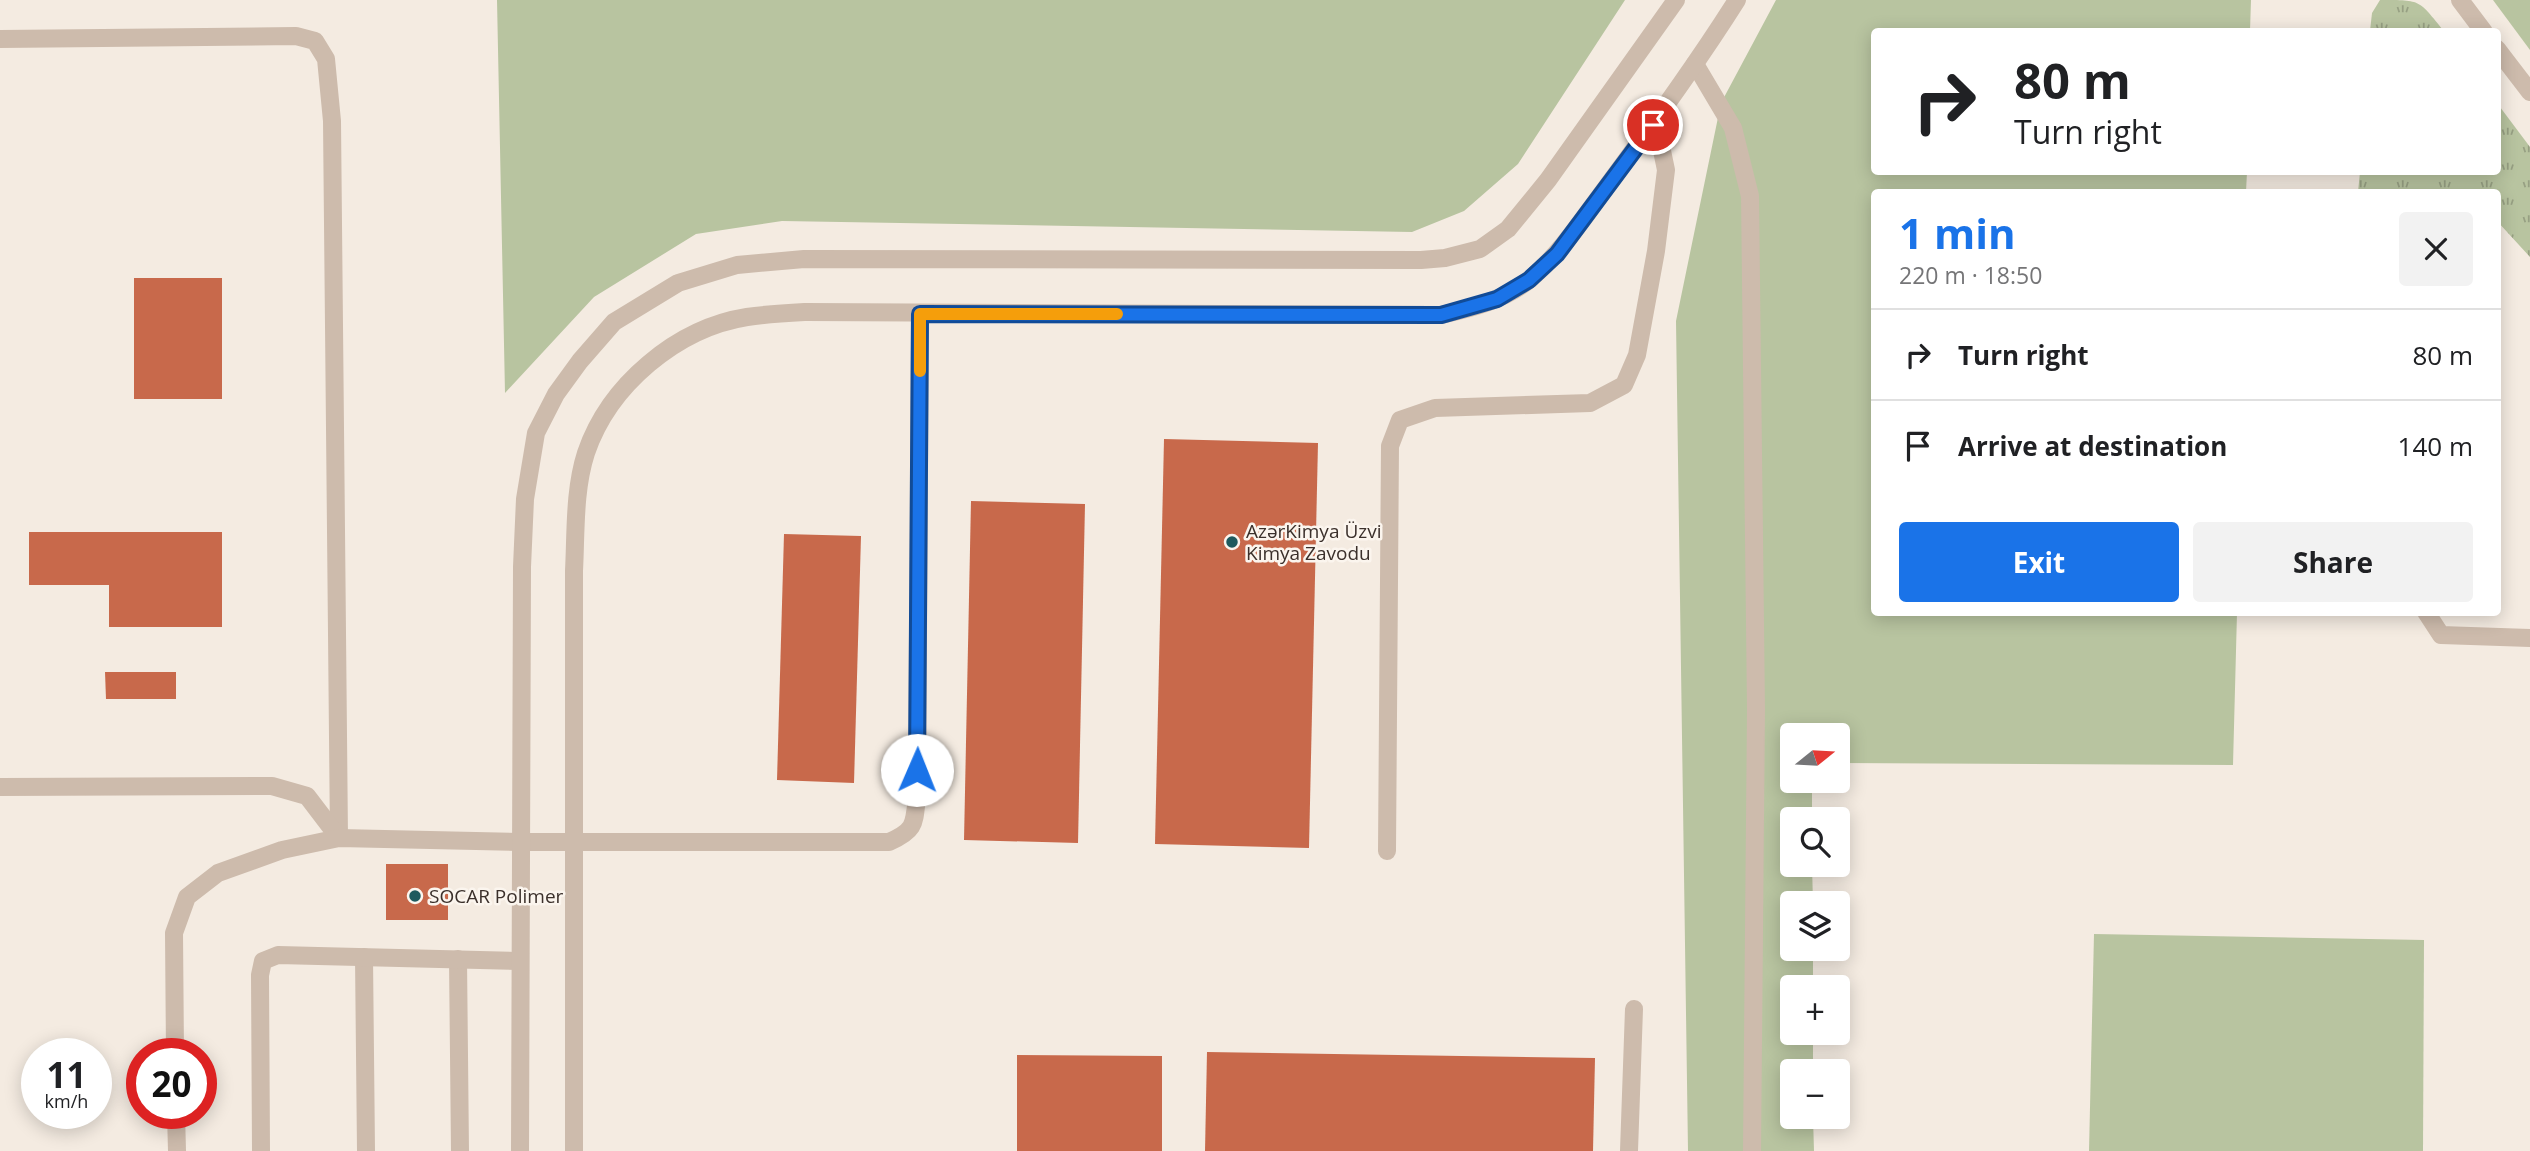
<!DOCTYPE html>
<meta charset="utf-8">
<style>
body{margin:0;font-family:"Open Sans",sans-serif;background:#f2f2f2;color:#202124;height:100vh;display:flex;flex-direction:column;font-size:26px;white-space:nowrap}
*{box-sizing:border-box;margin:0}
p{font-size:23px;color:#757577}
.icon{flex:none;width:38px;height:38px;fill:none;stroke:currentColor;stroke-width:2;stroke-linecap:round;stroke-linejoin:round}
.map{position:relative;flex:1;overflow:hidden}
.drawer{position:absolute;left:1871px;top:189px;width:630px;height:427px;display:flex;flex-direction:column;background:#fff;border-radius:7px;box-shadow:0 4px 18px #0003}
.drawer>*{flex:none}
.top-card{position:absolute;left:1871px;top:28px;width:630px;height:147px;border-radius:7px;box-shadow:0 4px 18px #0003;background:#fff;color:#202124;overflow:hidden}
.needle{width:46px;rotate:72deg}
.tools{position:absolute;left:1780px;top:723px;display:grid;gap:14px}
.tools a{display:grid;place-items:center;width:70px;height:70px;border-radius:7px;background:#fff;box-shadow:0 4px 18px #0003;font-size:35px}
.speed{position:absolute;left:21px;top:1038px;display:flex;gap:14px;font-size:35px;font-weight:700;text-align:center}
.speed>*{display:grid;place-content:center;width:91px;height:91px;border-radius:50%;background:#fff;box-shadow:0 4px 18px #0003;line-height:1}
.speed small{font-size:18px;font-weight:400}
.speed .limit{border:10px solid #d22;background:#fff;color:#111}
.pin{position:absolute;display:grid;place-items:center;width:60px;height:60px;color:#fff;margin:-30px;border:4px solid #fff;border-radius:50%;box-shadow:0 2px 7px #0007}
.me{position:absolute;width:77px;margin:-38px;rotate:1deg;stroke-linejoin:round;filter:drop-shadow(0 0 5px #0008)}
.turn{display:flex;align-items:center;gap:24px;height:147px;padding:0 28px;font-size:32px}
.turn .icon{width:91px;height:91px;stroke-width:2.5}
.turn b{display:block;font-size:49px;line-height:60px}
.round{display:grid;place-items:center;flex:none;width:74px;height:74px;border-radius:7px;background:#f2f2f2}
.headline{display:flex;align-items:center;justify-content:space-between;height:119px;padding:0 28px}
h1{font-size:42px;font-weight:700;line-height:52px;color:#1a73e8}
.button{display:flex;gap:14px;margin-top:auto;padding:14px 28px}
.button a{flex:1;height:80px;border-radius:7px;background:#1a73e8;color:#fff;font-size:28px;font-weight:700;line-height:80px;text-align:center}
.button a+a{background:#f2f2f2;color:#202124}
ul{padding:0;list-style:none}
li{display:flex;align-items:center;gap:21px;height:91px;padding:0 28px;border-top:2px solid #e0e0e0}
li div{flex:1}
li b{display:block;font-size:26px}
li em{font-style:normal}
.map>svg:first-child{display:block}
.grass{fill:url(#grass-tufts)}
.park{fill:#b8c4a0}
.building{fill:#c8694b}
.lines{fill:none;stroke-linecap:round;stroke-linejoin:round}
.service{stroke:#cdbbac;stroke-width:18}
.route-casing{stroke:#114b97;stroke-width:18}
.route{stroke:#1a73e8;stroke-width:12}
.slow{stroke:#f59e0b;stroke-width:12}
.poi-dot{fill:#1f5a5e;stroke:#fbf5ee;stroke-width:2.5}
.labels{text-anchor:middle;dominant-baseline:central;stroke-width:5;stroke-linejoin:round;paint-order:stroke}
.poi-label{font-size:19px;fill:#3b302b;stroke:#fbf5ee;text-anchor:start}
</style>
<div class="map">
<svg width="2530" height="1151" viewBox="0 0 2530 1151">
<defs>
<pattern id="grass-tufts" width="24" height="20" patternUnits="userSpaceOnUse" patternTransform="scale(1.75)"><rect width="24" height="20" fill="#b8c4a0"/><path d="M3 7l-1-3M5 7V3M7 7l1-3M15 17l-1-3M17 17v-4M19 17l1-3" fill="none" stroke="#97a083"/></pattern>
</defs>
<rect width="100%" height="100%" fill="#f4ebe1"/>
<g class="grass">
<path d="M2380 0C2423 0 2418 0 2444 31H2370L2372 13Z"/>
<polygon points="2497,103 2530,147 2530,257 2497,221 2497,192 2358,192 2360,172 2497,172"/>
</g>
<g class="park">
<polygon points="497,0 1625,0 1518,164 1464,211 1412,232 782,221 696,234 594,297 505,393"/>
<polygon points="1776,0 2251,0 2250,31 1874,32 1874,172 2247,172 2246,192 1874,192 1874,612 2237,613 2233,765 1838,763 1838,735 1792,735 1792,780 1812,781 1812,819 1792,819 1792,864 1812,865 1813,903 1792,903 1792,948 1813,949 1813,987 1792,987 1792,1032 1813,1033 1813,1071 1792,1071 1792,1116 1813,1117 1814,1151 1688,1151 1676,321 1721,103"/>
<polygon points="2493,0 2530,0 2530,50"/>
<polygon points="2094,934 2424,940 2423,1151 2089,1151"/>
</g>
<g class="building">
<rect x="134" y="278" width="88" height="121"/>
<polygon points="1164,439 1318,443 1309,848 1155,844"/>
<polygon points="971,501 1085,504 1078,843 964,840"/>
<polygon points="29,532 222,532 222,627 109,627 109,585 29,585"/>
<polygon points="784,534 861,536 854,783 777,780"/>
<polygon points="105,672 176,672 176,699 106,699"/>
<rect x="386" y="864" width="62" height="56"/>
<polygon points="1207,1052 1595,1058 1593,1151 1205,1151"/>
<polygon points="1017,1055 1162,1056 1162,1151 1017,1151"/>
</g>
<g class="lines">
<g class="service">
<polyline points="2460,0 2484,32"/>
<polyline points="0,39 296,36 315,41 326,59 332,121 339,838"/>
<polyline points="2497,49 2530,92"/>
<polyline points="1695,64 1733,128 1750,196 1756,709 1752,1151"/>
<polyline points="2426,612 2441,635 2530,638"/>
<polyline points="0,787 272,786 307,796 339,838"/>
<polyline points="1387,851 1390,446 1400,420 1435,408 1590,403 1624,385 1637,355 1656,251 1666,170 1660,141 1653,125"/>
<polyline points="364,957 366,1151"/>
<polyline points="458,959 460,1151"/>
<path d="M175 1054 174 933 187 897 218 873 282 850 339 838 520 842H889C916 830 914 824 917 796L920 314"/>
<polyline points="176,1113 177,1151"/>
<polyline points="261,1151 260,975 263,961 278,955 520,961"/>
<polyline points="520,1151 522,567 525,499 536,433 556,394 580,361 614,322 678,283 737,265 804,259 1421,260 1445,258 1480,249 1508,229 1548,180 1676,0"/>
<path d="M574 1151V571C576 533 574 490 586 453 609 385 677 328 747 317 767 314 787 313 806 312L1441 315C1472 308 1505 300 1530 279 1560 254 1582 220 1605 189 1651 127 1696 65 1737 0"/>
<polyline points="1629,1151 1634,1009"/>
</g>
</g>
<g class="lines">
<defs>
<polyline id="route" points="917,770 920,314 1441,315 1497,299 1529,280 1557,254 1653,125"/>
</defs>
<use href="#route" class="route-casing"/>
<use href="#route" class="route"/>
<polyline class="slow" points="920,371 920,314 1117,314"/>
</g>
<g class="poi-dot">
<circle cx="1232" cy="542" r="7"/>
<circle cx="415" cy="896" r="7"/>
</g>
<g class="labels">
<g class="poi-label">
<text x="1246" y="531">AzərKimya Üzvi<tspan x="1246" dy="22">Kimya Zavodu</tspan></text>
<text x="429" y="896">SOCAR Polimer</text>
</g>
</g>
</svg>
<div class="tools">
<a><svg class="needle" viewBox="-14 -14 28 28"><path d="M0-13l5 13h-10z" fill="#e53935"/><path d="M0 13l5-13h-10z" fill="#757577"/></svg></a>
<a><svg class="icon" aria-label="search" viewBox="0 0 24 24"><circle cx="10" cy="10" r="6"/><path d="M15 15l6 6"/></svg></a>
<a><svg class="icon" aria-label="layers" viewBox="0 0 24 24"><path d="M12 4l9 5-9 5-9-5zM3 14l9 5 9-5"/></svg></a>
<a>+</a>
<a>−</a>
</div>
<div class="speed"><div>11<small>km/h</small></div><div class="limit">20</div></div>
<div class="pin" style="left:1653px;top:125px;background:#d93025"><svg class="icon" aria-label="arrive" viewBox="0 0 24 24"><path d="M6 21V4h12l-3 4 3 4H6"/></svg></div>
<svg class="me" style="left:917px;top:770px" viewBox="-20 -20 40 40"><circle r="19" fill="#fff"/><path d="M0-13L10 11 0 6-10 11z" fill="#1a73e8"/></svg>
<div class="top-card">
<div class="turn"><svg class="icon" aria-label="right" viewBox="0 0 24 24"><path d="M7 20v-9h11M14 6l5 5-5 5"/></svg><div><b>80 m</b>Turn right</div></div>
</div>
<section class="drawer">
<div class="headline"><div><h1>1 min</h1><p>220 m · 18:50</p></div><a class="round"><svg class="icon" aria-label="close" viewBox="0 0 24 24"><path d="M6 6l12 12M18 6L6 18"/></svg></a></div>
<ul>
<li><svg class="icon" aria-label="right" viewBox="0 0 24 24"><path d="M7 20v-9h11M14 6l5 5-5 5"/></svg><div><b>Turn right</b></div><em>80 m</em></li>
<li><svg class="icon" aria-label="arrive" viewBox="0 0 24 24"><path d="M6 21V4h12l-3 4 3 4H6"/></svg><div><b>Arrive at destination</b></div><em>140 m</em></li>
</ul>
<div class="button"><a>Exit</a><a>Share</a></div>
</section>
</div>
